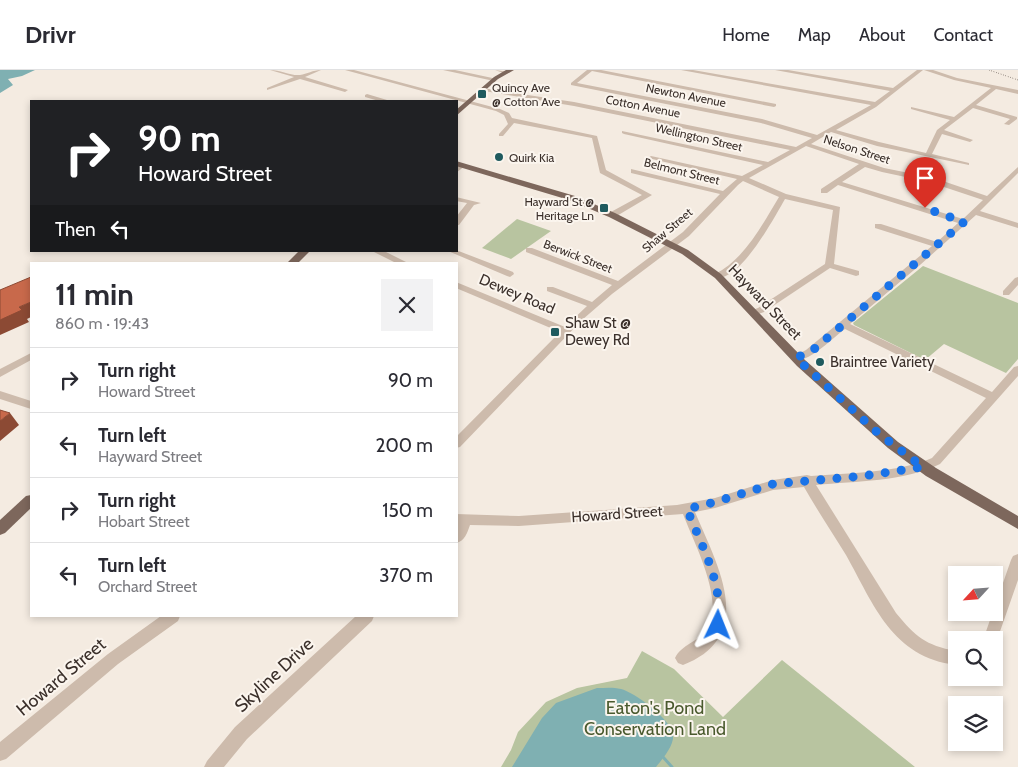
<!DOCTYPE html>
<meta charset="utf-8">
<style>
body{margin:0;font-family:Cabin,sans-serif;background:#f2f2f3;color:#2b2b33;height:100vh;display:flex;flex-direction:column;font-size:19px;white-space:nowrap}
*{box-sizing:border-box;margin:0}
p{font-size:16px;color:#7c7c81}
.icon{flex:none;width:28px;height:28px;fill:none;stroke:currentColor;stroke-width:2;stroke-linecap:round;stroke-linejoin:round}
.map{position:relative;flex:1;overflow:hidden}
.side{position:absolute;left:30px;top:192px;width:428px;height:355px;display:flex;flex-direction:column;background:#fff;border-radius:0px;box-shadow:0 2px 8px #0003}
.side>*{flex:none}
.hud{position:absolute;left:30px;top:30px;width:428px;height:152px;border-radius:0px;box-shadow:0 2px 8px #0003;background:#202124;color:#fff;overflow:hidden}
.needle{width:32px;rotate:244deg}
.tools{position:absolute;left:948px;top:496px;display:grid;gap:10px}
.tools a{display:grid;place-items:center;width:55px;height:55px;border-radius:0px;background:#fff;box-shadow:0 2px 8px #0003;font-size:25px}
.pin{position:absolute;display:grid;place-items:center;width:42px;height:42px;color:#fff;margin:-51px -21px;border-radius:50% 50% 50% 0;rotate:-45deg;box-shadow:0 0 5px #0007}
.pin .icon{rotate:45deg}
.me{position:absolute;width:55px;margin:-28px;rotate:2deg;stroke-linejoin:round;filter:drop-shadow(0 0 4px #0008)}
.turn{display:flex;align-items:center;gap:18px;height:105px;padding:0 25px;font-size:22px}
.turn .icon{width:65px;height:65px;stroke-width:2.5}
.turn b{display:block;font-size:35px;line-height:42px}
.then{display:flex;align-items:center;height:48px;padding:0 25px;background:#0003;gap:10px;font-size:19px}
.round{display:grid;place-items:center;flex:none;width:52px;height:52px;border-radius:0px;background:#f2f2f3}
.overview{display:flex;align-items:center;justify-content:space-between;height:85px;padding:0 25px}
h1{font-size:30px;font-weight:700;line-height:38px}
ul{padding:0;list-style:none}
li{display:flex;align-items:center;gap:15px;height:65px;padding:0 25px;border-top:1px solid #e1e1e2}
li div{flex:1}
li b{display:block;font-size:19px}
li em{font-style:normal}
header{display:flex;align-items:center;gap:30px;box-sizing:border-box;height:70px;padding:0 25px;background:#fff;border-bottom:1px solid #e1e1e2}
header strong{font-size:24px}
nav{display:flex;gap:28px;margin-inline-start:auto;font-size:18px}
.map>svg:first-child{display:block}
.green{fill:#b8c4a0}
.water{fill:#7fb0b2}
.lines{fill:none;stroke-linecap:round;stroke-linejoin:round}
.stream{stroke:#7fb0b2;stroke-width:3}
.minor{fill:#cdbbac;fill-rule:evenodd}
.major{fill:#7d675c;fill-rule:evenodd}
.rail{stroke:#3b302b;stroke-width:1;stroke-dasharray:0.5 2;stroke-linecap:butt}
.shaded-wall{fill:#8c4a34}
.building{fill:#c8694b;stroke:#8c4a34}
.route{stroke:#1a73e8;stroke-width:9;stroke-dasharray:0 16.2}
.poi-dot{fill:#1f5a5e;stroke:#fbf5ee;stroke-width:2}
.labels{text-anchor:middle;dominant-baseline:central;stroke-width:4;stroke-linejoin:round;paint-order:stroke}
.far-poi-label{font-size:12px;fill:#3b302b;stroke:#fbf5ee;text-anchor:start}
.far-street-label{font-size:12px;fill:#3b302b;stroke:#fbf5ee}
.street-label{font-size:15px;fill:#3b302b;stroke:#fbf5ee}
.poi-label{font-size:15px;fill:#3b302b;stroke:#fbf5ee;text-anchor:start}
.near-street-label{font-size:18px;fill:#3b302b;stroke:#fbf5ee}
.near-park-label{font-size:18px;fill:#4a5a2e;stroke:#fbf5ee}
</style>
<header>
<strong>Drivr</strong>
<nav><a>Home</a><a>Map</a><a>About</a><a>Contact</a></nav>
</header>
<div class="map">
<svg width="1018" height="697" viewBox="0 0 1018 697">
<rect width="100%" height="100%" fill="#f4ebe1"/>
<g class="green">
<polygon points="517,149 551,161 511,189 482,178"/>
<polygon points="923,196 1018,233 1018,289 1006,303 944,274 925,290 854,255 853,253"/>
<polygon points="642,581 674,599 723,647 782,590 915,697 501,697 511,680 518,662 546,632 577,618 627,608"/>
</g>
<g class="water">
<polygon points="0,0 35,0 22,6 8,9 13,15 0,23"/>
<path d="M597 618C605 618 613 617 621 619 634 622 669 648 673 663 675 675 663 688 656 697H512L542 648 556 633Z"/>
</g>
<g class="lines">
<polyline class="stream" points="663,687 672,697"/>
<g class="minor">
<path d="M270 0C280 0 291 6 300 5 307 4 313 0 321 0L305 7 348 20 345 22 300 9 267 20V18L294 7Z"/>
<polygon points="345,0 354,0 500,39 509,43 512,48 597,66 606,100 652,125 615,147 609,147 609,143 642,125 600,103 592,68 514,53 503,66 499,66 499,64 508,54 504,45 496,41"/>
<polygon points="443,0 455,0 497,9 494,11"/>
<polygon points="495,0 509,2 506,4"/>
<path d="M587 0H601L776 34V36L774 37 592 1 577 13 762 49 817 65 871 35 681 0H693L875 32 890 21 775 0H788L893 18 917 0H923L876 37 836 60 879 72 926 83 937 60 950 50 911 39V37L954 47 991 18 954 10 924 0H933L957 8 1018 20V24L996 19 976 35 1017 47V49L1009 55 1004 54 1010 49 973 38 944 60 973 70 970 72 942 64 932 84 969 93V95L877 76 831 62 811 74 884 98 934 108 987 126 1018 97V103L980 141 1018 153V158L976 145 920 195 850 254 992 322 1014 297 1018 296V306L940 394C903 412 857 411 816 415L896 543C916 567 925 575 956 581V595C892 587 874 535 846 485 832 462 817 440 804 417L773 420 715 438 695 442C716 493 759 565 683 595L678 593 675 588C681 575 699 571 707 560 726 532 693 471 683 444L519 456 470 455C467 463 465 471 456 473V444L519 446 677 435 715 428 773 410 807 405 811 406C848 403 897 403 932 388L986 328 845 259C832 268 809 294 792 290L791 288 806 280 932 176 875 158V154H881L937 172 958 153 838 115 827 123H821V119L859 94 806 76 749 108 786 124 840 137 834 194 859 201V205L856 206 830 198 764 242 753 246 750 245V241L758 238 825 194 833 140 785 129C774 148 740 212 715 208V204C745 189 762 155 779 127L743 111 738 115 689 166 612 224 582 250 460 377 456 378V367L560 262 456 218V212L565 257 587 236 547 221V217H553L592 232 612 215 526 182V178H532L618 211 683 162 720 124 631 103V99L723 121 737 109 648 88 651 86 742 106 763 95 624 64 622 63V61L768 92 790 80 574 36 484 21 482 18 574 32 796 77 812 68 761 53 571 15V13ZM865 97 882 102 929 112 983 130 963 149 842 112Z"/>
<polygon points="367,24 387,30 388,31 379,31 365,27 365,25"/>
<polygon points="460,94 466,95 456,103 456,97"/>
<polygon points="456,127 481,133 474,135 459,155 456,155 456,147 467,133 456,131"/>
<polygon points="456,180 513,202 514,204 510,207 507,206 448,181 456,181"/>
<polygon points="372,181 384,181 410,194 398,194"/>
<polygon points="1018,207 1018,215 1009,225 1003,225 1003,221 1015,208"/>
<polygon points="31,283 31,290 0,307 0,299"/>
<polygon points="0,321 31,331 31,339 0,329"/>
<polygon points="1018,484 1018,510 997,570 994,576 994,570 983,570 1011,490 1013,486"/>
<polygon points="161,546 180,546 178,551 118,594 6,689 0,691 0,672 108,584"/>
<polygon points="356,546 374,546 372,551 247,669 224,697 204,697 207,691 235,657"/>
</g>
<g class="major">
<polygon points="506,0 514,0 498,9 456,46 456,40 494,7"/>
<polygon points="456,91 575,126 615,143 688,180 721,204 805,290 898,372 936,398 1018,446 1018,459 926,406 888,378 797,296 715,208 682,184 609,147 569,130 456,96"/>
<polygon points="299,181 310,181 297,194 286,194"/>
<polygon points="31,425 31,438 5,463 0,465 0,450 26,426"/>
</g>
<polyline class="rail" points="989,0 1018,10"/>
</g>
<g class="shaded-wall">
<polygon points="31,232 31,247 27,249 29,252 0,265 0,250 19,237"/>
<polygon points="10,343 19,355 0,371 0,351"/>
</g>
<g class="building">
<polygon points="31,207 31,232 19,237 22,240 0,250 0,220"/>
<polygon points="0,340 10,343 0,351"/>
</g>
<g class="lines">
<path class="route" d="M718 555C724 514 701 475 687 439L715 432 773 414 863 406 923 397 878 363 796 288 813 280 964 152 925 138"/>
</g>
<g class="poi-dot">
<rect x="477" y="19" width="10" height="10" rx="2.5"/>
<circle cx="499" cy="87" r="5"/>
<rect x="599" y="133" width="10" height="10" rx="2.5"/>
<rect x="550" y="257" width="10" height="10" rx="2.5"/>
<circle cx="820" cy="292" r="5"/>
</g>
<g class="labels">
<g class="far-poi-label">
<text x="492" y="17">Quincy Ave<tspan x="492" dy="14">@ Cotton Ave</tspan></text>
<text x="509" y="87">Quirk Kia</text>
<text x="594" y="131" text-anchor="end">Hayward St @<tspan x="594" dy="14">Heritage Ln</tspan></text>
</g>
<g class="far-street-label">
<text transform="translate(686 25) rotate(11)">Newton Avenue</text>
<text transform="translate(643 36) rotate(11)">Cotton Avenue</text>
<text transform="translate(699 67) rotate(13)">Wellington Street</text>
<text transform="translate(857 79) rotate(18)">Nelson Street</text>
<text transform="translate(682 101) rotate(14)">Belmont Street</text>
<text transform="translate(667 160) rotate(-40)">Shaw Street</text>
<text transform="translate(578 186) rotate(21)">Berwick Street</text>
</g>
<g class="street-label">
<text transform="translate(517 224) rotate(23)">Dewey Road</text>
<text transform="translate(765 232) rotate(46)">Hayward Street</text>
<text transform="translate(617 444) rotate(-4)">Howard Street</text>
</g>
<g class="poi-label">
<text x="565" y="253">Shaw St @<tspan x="565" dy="17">Dewey Rd</tspan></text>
<text x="830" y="292">Braintree Variety</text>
</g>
<g class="near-street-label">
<text transform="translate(274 605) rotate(-43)">Skyline Drive</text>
<text transform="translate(61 607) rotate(-40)">Howard Street</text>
</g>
<g class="near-park-label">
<text x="655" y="638">Eaton's Pond<tspan x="655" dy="21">Conservation Land</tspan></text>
</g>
</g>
</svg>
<div class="tools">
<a><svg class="needle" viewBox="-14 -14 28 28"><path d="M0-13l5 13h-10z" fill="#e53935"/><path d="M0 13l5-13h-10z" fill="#7c7c81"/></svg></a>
<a><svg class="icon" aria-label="search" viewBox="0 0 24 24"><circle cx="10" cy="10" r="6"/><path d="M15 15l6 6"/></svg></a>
<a><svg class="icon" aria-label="layers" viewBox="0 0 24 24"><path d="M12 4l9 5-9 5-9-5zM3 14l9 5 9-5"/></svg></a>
</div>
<div class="pin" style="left:925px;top:138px;background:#d93025"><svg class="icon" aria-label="arrive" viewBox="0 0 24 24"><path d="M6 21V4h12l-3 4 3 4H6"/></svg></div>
<svg class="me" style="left:718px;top:555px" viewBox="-20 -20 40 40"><path d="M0-17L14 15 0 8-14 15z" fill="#1a73e8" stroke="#fff" stroke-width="4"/></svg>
<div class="hud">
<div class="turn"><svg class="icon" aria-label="right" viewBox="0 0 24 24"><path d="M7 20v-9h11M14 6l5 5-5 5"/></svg><div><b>90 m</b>Howard Street</div></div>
<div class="then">Then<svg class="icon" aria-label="left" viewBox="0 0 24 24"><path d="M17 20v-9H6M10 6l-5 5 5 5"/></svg></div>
</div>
<section class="side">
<div class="overview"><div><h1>11 min</h1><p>860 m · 19:43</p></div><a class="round"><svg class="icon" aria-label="close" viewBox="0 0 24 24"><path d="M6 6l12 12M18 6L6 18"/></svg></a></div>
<ul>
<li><svg class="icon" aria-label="right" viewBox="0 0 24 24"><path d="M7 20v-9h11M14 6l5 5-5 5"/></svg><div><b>Turn right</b><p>Howard Street</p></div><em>90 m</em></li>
<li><svg class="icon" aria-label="left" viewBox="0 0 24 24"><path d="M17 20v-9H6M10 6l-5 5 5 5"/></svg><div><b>Turn left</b><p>Hayward Street</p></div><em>200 m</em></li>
<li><svg class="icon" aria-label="right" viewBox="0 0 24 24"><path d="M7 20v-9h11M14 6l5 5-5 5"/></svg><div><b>Turn right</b><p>Hobart Street</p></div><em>150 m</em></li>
<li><svg class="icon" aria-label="left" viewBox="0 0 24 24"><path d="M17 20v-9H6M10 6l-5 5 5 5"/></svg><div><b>Turn left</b><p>Orchard Street</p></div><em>370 m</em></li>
</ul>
</section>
</div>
